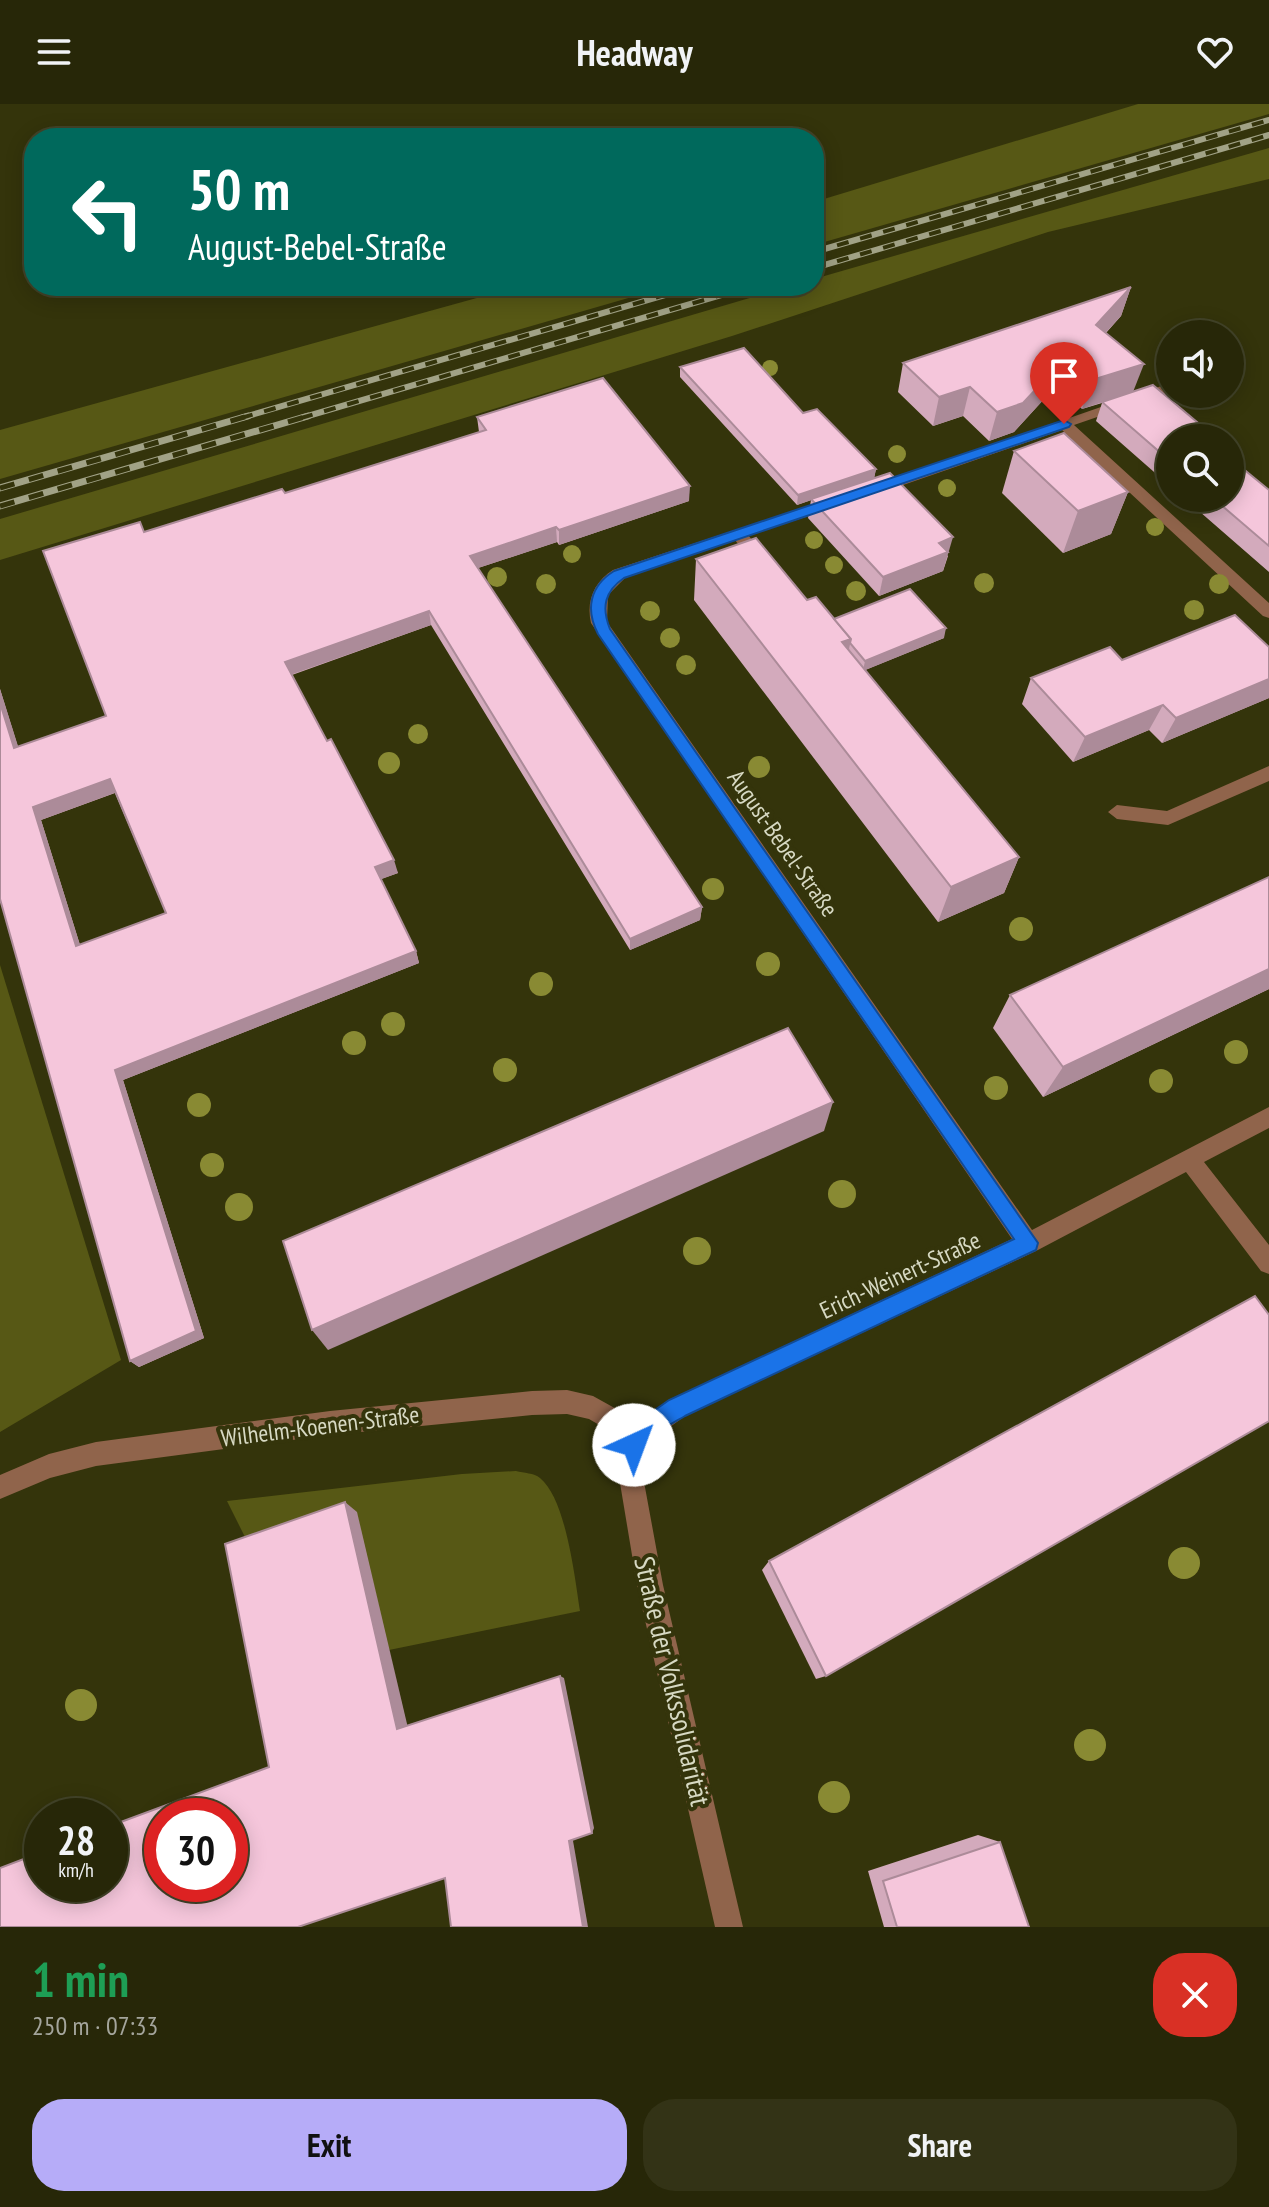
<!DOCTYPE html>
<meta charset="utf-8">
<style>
body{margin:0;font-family:"PT Sans Narrow",sans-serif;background:#333316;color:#f1f3f6;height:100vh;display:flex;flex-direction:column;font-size:30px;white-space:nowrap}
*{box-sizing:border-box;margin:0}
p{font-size:26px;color:#a4a59c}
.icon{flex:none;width:44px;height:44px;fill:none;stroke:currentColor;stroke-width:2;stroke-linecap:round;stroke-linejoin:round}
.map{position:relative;height:1823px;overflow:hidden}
.details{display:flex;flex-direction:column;background:#272708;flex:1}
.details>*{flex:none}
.hud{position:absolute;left:24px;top:24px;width:800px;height:168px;border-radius:32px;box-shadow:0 4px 20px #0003,0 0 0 2px #434429;background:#00695c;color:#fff;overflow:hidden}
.tools{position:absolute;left:1156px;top:216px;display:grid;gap:16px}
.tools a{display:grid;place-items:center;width:88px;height:88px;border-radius:50%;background:#272708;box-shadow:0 4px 20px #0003,0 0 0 2px #434429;font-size:40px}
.speed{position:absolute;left:24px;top:1694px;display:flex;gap:16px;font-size:40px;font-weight:700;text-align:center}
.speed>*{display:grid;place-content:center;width:104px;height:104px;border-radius:50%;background:#272708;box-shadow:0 4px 20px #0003,0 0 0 2px #434429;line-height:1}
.speed small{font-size:20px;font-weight:400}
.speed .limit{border:12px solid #d22;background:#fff;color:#111}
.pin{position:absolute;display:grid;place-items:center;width:68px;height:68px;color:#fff;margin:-82px -34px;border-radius:50% 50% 50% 0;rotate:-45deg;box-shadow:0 0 8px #0007}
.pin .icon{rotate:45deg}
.me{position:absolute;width:88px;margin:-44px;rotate:43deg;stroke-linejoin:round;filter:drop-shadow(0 0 6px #0008)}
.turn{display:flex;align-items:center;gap:28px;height:168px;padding:0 32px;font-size:36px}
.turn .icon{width:104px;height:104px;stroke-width:2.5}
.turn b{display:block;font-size:56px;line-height:68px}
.round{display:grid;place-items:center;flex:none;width:84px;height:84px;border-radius:32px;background:#333316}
.summary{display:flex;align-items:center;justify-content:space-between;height:136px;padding:0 32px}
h1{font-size:48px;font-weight:800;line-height:60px;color:#1e9e55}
.primary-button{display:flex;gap:16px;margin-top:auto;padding:16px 32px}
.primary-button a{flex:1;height:92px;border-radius:32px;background:#b6acf8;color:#111;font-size:32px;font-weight:800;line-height:92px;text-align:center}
.primary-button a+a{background:#333316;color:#f1f3f6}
header{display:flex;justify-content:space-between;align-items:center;height:104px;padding:0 32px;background:#272708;font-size:36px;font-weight:800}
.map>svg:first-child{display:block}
.green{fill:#575815}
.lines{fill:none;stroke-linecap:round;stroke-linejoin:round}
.minor{fill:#90644b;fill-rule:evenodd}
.rail-far1-casing{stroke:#a1a286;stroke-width:6}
.rail-casing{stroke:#a1a286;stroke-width:7}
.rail-far1{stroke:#34340b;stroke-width:4;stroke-dasharray:12;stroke-linecap:butt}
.rail{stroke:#34340b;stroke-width:5;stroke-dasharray:15;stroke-linecap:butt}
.tree{fill:#898a33}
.wall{fill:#d3aabc;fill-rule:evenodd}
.shaded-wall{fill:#ac8b99}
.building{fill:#f5c6db;stroke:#ac8b99;stroke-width:2;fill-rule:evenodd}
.route{fill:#1a73e8;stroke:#114b97;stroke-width:2}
.labels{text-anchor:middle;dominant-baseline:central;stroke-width:8;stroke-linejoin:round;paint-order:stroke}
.street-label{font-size:24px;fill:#d7d9c3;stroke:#34340b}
.near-street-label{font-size:28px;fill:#d7d9c3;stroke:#34340b}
</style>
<header><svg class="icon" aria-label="menu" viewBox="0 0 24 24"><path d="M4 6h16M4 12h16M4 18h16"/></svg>Headway<svg class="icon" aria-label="heart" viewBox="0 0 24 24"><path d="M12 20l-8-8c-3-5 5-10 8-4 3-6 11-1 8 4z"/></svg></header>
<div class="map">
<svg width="1269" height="1823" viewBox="0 0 1269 1823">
<rect width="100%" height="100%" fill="#34340b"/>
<g class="green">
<polygon points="1138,0 1269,0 1269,10 814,141 814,98"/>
<polygon points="1269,44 1269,75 1048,128 732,232 0,456 0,415 790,182 814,182 814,175"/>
<polygon points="520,182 670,182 0,375 0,326"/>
<polygon points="0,861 121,1256 0,1328"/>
<path d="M516 1367C524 1369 534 1369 540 1374 566 1395 575 1474 580 1507L389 1546 251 1445 227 1397 462 1370Z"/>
</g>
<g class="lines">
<g class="minor">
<polygon points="1170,279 1170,288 1074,321 1269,499 1269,514 1263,512 1062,326 880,389 875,391 867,386 870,383"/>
<path d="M833 394 838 395V403L748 431 768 455V463H756L735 436 625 474 608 491 607 518 1032 1126 1269 1003V1024L1204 1058 1269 1141V1170L1261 1167 1186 1068 1036 1147 685 1312 651 1337 646 1345 642 1367 663 1481 743 1823H715L637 1481 618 1367 625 1336 589 1315 567 1310 532 1311 330 1331 96 1362 50 1374 0 1395V1371L49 1350 96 1338 330 1307 532 1287 567 1286 593 1292 638 1317 669 1296 1012 1135 591 519C586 497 594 478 613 466Z"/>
<polygon points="1269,662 1269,677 1168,721 1117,715 1108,708 1117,701 1167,707"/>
</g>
<defs>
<g id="rail-far1">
<polyline points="814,148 1269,16"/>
<polyline points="814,164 1269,31"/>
<polyline points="241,314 696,182"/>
<polyline points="301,314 752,182"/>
</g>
<g id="rail">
<polyline points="0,384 248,312"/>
<polyline points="0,402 308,312"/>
</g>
</defs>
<use href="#rail-far1" class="rail-far1-casing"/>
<use href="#rail" class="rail-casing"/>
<use href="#rail-far1" class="rail-far1"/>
<use href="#rail" class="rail"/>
</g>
<g class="tree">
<circle cx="770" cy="264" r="8"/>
<circle cx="897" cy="350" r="9"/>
<circle cx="947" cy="384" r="9"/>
<circle cx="1155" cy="423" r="9"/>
<circle cx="814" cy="436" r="9"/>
<circle cx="572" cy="450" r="9"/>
<circle cx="834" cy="461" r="9"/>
<circle cx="497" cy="473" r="10"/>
<circle cx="984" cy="479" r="10"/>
<circle cx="546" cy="480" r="10"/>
<circle cx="1219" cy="480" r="10"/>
<circle cx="856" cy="487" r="10"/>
<circle cx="1194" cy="506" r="10"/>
<circle cx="650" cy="507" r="10"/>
<circle cx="670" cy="534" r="10"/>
<circle cx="686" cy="561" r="10"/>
<circle cx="418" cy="630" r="10"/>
<circle cx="389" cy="659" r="11"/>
<circle cx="759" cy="663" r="11"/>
<circle cx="713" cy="785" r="11"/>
<circle cx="1021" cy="825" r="12"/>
<circle cx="768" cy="860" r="12"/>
<circle cx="541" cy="880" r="12"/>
<circle cx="393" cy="920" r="12"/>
<circle cx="354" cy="939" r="12"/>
<circle cx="1236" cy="948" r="12"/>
<circle cx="505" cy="966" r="12"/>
<circle cx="1161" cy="977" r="12"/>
<circle cx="996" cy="984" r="12"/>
<circle cx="199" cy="1001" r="12"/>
<circle cx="212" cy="1061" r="12"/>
<circle cx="842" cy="1090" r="14"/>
<circle cx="239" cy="1103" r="14"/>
<circle cx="697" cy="1147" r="14"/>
<circle cx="1184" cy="1459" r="16"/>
<circle cx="81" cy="1601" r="16"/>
<circle cx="1090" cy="1641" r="16"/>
<circle cx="834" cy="1693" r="16"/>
</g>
<g class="wall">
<polygon points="1131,183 1121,212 1106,229 1133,288 1170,334 1170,382 1096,317 1102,299 1082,305 1056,282 1014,328 989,337 963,312 933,322 898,288 903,259"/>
<polygon points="680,263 803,309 876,365 874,374 948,452 943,467 879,492 808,414 811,396 797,401 680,273"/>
<path d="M477 313 689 397 559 441 557 438 478 464 702 803 700 816 630 846 431 521 292 571 398 769 381 775 416 847 419 859 123 976 204 1234 139 1263 130 1257 0 795V585L18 643 106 612 144 428 285 389 479 328ZM115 689 166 809 80 841 41 716Z"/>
<polygon points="1014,347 1128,388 1111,430 1063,449 1002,389"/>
<polygon points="1269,386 1269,468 1184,394 1230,394"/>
<polygon points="696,455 807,496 834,515 944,534 865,566 1019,753 1004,789 938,818 694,496"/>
<polygon points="1269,543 1269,594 1162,639 1149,626 1073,658 1022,600 1031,574 1122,556"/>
<polygon points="1269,773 1269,885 1043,993 993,924 1010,891"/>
<polygon points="769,1457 826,1572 816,1575 762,1466"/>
<polygon points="978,1731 1000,1738 1029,1823 884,1823 868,1767"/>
</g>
<g class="shaded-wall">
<polygon points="1131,183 1121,212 1087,249 1096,221"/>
<polygon points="1065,254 1056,282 1014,328 989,337 997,308"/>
<polygon points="1144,260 1133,288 1082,305 1092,276"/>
<polygon points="970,283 963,312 933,322 939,293"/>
<polygon points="876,365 874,375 797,401 798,391"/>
<polygon points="690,382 689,397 559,441 559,426"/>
<polygon points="1128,388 1111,430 1063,449 1078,407"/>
<polygon points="556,423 557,438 472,466 470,452"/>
<polygon points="953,433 943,467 879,492 883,473 939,439"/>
<polygon points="429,507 431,521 290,571 285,558"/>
<polygon points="946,524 944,534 863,567 865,557"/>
<polygon points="851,535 843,575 842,538"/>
<polygon points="1269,575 1269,594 1162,639 1176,614"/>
<polygon points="0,585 23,658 14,644 0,599"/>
<polygon points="1163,601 1149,626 1073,658 1085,633"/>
<polygon points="110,675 117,688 41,716 84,854 76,842 33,703"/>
<polygon points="1019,753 1004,789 938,818 951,783"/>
<polygon points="394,756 398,769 379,776 375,763"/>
<polygon points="702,803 700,816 630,846 630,835"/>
<polygon points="416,847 419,859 123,976 204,1234 139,1263 130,1257 115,966"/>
<polygon points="1269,865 1269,885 1043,993 1063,963"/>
<polygon points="833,998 824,1027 328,1246 312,1226"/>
<polygon points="345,1398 357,1408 408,1624 397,1625"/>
<polygon points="560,1572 564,1574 594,1724 592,1729"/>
<polygon points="572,1731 588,1823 583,1823 569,1737"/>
</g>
<g class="building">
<polygon points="1131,183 1096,221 1144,260 1092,276 1065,254 1023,299 997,308 970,283 939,293 903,259"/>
<polygon points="744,244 803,309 817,305 876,365 798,391 680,263"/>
<path d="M603 274 690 382 559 426 556 423 470 452 702 803 630 835 429 507 285 558 327 637 331 635 394 756 375 763 416 847 115 966 196 1227 130 1257 0 795V599L14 644 106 612 43 447 140 418 144 428 282 385 285 389 486 326 477 313ZM110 675 166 809 76 842 33 703Z"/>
<polygon points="1153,281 1216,334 1170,334 1170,357 1102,298"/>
<polygon points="1064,329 1128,388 1078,407 1014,347"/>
<polygon points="1230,354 1269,386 1269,442 1213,394 1230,394"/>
<polygon points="890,369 953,433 939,439 948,448 883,473 811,395"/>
<polygon points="756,434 807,496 816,493 851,535 842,538 1019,753 951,783 696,455"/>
<polygon points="910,485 946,524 865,557 850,539 851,535 834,515"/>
<polygon points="1235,511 1269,543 1269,575 1176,614 1163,601 1085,633 1031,574 1110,543 1122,556"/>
<polygon points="1269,773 1269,865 1063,963 1010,891"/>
<polygon points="788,924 833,998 312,1226 283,1137"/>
<polygon points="1255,1192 1269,1211 1269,1317 826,1572 769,1457"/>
<path d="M345 1398 397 1625 560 1572 592 1729 569 1737 583 1823H451L445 1774 298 1823H0V1764L42 1748V1780H110V1722L269 1663 225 1440ZM162 1712H230V1780H162Z"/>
<polygon points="1000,1738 1029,1823 897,1823 883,1777"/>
</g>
<path class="route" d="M1064 316 1071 320 1069 323 624 474C605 487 601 503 610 525L1038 1139 1036 1146 685 1312C668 1322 650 1330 642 1349L634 1352 627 1349 623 1341 631 1323 669 1296 1014 1135 598 530C585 505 590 482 614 467Z"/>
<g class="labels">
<g class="street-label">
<text transform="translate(783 739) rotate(55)">August-Bebel-Straße</text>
<text transform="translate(900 1171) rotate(-25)">Erich-Weinert-Straße</text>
<text transform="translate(320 1322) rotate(-7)">Wilhelm-Koenen-Straße</text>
</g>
<g class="near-street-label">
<text transform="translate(673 1577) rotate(77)">Straße der Volkssolidarität</text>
</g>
</g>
</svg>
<div class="tools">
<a><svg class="icon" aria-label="sound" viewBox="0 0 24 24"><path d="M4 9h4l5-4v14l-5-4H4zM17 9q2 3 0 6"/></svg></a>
<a><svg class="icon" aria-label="search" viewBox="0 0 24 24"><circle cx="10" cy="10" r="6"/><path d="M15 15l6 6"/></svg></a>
</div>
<div class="speed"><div>28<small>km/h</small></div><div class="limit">30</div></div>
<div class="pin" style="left:1064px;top:320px;background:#d93025"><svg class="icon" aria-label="arrive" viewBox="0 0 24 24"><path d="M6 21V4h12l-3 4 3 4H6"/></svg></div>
<svg class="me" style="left:634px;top:1341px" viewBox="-20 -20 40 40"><circle r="19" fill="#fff"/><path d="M0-13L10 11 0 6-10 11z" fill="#1a73e8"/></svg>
<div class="hud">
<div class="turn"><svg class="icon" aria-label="left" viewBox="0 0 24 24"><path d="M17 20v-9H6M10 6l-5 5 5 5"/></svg><div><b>50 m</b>August-Bebel-Straße</div></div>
</div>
</div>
<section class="details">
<div class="summary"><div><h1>1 min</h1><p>250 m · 07:33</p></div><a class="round" style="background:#d93025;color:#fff"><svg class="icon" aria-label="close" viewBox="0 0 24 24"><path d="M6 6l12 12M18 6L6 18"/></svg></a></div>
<div class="primary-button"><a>Exit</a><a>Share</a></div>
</section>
